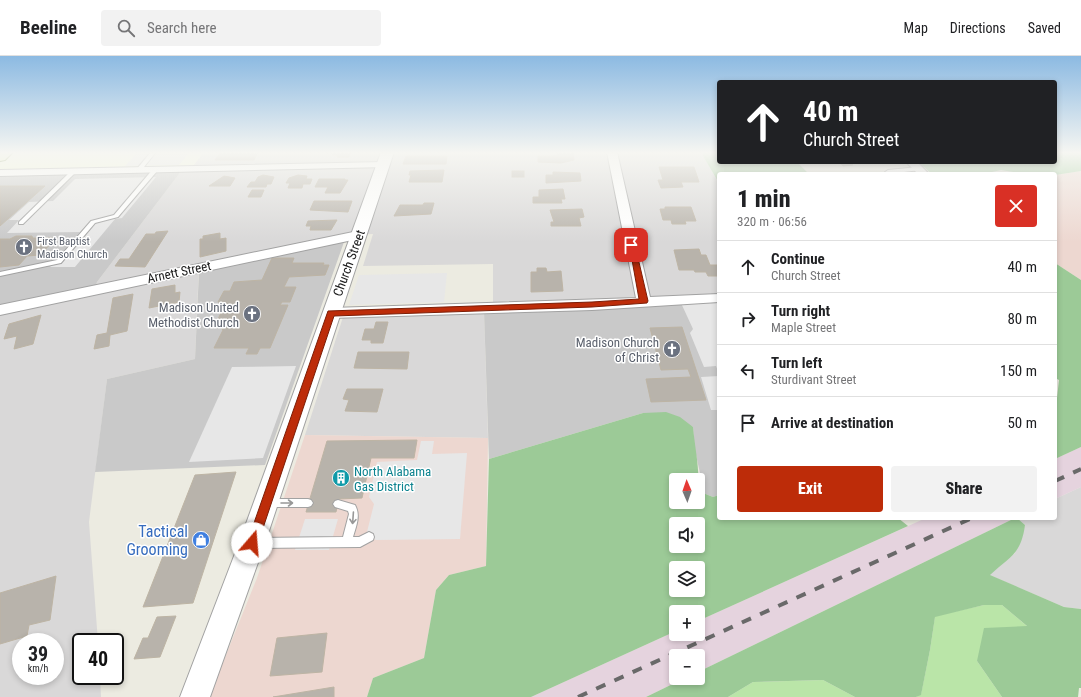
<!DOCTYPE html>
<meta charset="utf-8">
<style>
body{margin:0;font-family:"Roboto Condensed",sans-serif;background:#f2f2f2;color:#202124;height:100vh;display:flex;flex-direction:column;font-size:15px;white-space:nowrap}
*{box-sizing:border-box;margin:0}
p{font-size:13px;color:#757577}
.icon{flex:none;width:22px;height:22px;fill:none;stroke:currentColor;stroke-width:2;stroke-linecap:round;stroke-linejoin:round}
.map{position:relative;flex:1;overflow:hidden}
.sheet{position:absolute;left:717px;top:116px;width:340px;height:348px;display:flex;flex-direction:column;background:#fff;border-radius:4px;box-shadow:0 2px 6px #0003}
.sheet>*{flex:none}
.top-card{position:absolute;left:717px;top:24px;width:340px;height:84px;border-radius:4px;box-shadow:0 2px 6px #0003;background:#202124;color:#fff;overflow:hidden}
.needle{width:26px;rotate:358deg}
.controls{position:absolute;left:669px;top:417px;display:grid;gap:8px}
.controls a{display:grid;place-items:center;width:36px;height:36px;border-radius:4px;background:#fff;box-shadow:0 2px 6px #0003;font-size:20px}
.speed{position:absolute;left:12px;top:577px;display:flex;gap:8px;font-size:20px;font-weight:700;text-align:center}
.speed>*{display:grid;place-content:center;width:52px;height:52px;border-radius:50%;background:#fff;box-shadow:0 2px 6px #0003;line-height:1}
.speed small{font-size:10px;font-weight:400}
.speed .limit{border:2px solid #111;border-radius:6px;background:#fff;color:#111}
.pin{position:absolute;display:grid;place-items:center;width:34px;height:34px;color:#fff;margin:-17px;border-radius:8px;box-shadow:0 2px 6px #0006}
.me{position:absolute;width:44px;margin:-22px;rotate:18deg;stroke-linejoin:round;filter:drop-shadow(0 0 3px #0008)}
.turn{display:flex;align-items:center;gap:14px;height:84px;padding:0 20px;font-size:18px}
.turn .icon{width:52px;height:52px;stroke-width:2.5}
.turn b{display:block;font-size:28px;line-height:34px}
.round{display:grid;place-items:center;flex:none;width:42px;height:42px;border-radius:4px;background:#f2f2f2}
.summary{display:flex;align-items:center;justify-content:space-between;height:68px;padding:0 20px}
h1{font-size:24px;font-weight:800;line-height:30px}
.primary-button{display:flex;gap:8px;margin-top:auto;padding:8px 20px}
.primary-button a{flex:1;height:46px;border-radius:4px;background:#bd2c09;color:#fff;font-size:16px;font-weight:800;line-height:46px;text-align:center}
.primary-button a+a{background:#f2f2f2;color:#202124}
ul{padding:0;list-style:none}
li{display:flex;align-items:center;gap:12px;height:52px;padding:0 20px;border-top:1px solid #e0e0e0}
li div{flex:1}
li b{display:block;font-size:15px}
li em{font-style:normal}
header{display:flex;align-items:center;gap:24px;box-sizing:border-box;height:56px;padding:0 20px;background:#fff;border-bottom:1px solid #e0e0e0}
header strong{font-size:19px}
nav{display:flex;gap:22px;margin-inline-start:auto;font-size:14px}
.search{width:280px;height:36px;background:#f2f2f2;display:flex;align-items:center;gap:10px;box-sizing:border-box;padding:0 14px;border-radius:4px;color:#757577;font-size:15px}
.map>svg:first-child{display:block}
.residential{fill:#d9d8d8;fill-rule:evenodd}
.commercial{fill:#edd7d0}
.industrial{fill:#e5d3de}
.education{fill:#f6fdd9}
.religious{fill:#c9c9c9}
.grass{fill:#bae5a8}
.forest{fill:#9cca97;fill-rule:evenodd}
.parking{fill:#e7e7e7}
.building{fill:#b8b3ab;stroke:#bdb4a4}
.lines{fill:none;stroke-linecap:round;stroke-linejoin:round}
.service-casing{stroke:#a2a2a2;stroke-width:2}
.minor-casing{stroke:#a2a2a2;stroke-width:2}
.tertiary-casing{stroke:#a2a2a2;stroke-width:2}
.secondary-casing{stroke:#4d6b09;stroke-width:2}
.service{fill:#fff;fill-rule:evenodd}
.minor{fill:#fff;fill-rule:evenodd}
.tertiary{fill:#fff;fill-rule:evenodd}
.secondary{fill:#e6f6b5;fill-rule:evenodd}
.rail{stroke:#696969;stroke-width:4;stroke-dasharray:10 10;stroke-linecap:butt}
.oneway{stroke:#989898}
.route{fill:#bd2c09;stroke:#7b1d06}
.labels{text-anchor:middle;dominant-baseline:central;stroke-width:3;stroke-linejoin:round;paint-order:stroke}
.far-worship-label{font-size:11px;fill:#5b616d;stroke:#fff;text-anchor:start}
.street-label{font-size:13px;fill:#1b1b1b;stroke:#fff}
.worship-label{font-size:13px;fill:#5b616d;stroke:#fff;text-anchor:end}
.culture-label{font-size:13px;fill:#0d838f;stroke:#fff;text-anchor:start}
.near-shop-label{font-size:16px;fill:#366cbe;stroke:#fff;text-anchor:end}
</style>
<header>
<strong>Beeline</strong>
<div class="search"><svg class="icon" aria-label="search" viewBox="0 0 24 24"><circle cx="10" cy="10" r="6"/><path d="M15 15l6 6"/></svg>Search here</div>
<nav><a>Map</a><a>Directions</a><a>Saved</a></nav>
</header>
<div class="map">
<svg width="1081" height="641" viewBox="0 0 1081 641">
<rect width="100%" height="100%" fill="#ecebe1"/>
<g class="residential">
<path d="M204 96H703V100L719 127V239L493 246V208L363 210 373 178 347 179 199 208 195 303 107 323 89 466 98 586H81V620H100L101 641H0V257L94 237 97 226 185 110H193ZM21 586H55V620H21Z"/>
<polygon points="484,256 488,382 305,379 343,261"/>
<polygon points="1081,431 1081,553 1064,551 989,519 1015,497 1025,469 1017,462 1055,462 1055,443"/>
</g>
<g class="commercial">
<polygon points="1081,115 1081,224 1055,207 1055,119"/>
<polygon points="305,379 488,382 486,510 449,519 436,534 424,602 373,622 367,641 209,641 257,522"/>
</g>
<g class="industrial">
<polygon points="1081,391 1081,431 1055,443 1055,403"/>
<polygon points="926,462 1015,462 698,616 698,600 676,600 676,622 685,622 646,641 531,641 676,575 676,578 698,578 698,565"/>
</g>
<polygon class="education" points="14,96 204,96 193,110 0,114 0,107"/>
<g class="religious">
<polygon points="185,110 97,226 94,237 0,257 0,114"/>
<polygon points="344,186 265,409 95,416 107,323 195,303 199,215"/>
<polygon points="719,245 719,439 713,441 698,435 700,417 694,390 693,371 643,357 489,403 484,256"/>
</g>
<g class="grass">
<polygon points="984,549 1002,549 1028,571 977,605 1002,641 916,641 921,638 930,594 935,560"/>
<polygon points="823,624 855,641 728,641 753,626"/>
</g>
<g class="forest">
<polygon points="703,96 719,96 719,106 797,106 809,118 719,118 719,127 703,100"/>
<polygon points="1055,96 1081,96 1081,115 1055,119 1025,118 1001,114 983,118 932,118 918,106 1055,106"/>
<polygon points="1055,207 1081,224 1081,391 1055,403 1055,342 1057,342 1059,324 1055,322"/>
<path d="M666 356 680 361 693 371C695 393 700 413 698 435L713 441 719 439V462H898L908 470 698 565V556H676V575L531 641H367L373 622 424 602 436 534 449 519 486 510 489 403 643 357ZM676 424H698V446H676ZM676 468H698V490H676ZM676 512H698V534H676Z"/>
<path d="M1015 462H1017L1025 469C1021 499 1009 501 990 519L1064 551 1081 553V632H1079L1078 641H1002L977 605 984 572 1027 570 1002 549H984L935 561 930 594 921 639 916 641H855L823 624 753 626 728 641H646L685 622H698V616Z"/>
</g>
<g class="parking">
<polygon points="149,96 190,96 179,109 125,110 137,97"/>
<polygon points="156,121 122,162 115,163 75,211 50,211 80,176 7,177 19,164 9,164 29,146 53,145 75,123"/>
<polygon points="447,217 444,246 349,249 359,219"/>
<polygon points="719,245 719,318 716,310 704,311 690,277 693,273 681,247"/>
<polygon points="296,310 263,402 189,406 232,311"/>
<polygon points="719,320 719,354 711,354 701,321"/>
<polygon points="421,385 434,385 432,398 467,397 460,483 376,484 366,480 374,448 369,441 377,406 417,404"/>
<polygon points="305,463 338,463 329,494 295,494"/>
</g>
<g class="building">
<polygon points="221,96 258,96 254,104 215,104"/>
<polygon points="314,96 351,96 349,101 337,101 337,99 332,99 333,97"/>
<polygon points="557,97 573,97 574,104 561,107 538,106 538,100 552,100 558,99"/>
<polygon points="406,100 447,100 446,108 403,108"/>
<polygon points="839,106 860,106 851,107 853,109 843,110"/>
<polygon points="659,111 694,111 699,126 681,126 683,131 661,132 658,124 663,124"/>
<polygon points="444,114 442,126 409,126 411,119 409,119 410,115"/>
<rect x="512" y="115" width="12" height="6"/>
<polygon points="553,116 580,117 581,125 546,127 546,119 553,119"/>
<polygon points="263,119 274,121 271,128 267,128 266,131 247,131 251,126 255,126 258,121"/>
<polygon points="298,119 307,120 306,123 312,123 310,128 303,128 302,132 288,132 290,127 286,127 289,122"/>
<polygon points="224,120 235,122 230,130 209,130"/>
<polygon points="319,123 345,123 345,124 348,124 340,137 325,137 328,131 315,131"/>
<polygon points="0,130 45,130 0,170"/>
<polygon points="563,133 565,143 561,143 562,147 533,147 533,141 539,141 539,134"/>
<polygon points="252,134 264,134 261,141 248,141"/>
<polygon points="314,145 352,145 348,156 310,154"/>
<polygon points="424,147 434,147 431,158 394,160 400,149 423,149"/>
<polygon points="665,151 691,151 696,165 685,165 686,168 672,168 671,164 663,164 660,153 665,153"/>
<polygon points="582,153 584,161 579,162 581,170 551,170 551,166 554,166 550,154"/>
<polygon points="337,164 331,174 310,174 311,170 306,170 308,165"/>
<polygon points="168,175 145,211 115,210 120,203 129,203 146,178 155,178 156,176"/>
<polygon points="220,177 220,183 226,182 226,195 200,201 200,183 203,183 203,180"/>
<polygon points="16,180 32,180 31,181 33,181 31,182 56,182 40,199 27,200 19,209 0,211 0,183 10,183"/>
<polygon points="699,193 701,199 706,199 710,209 719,209 719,220 708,220 706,216 695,216 694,214 679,214 674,194"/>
<polygon points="272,202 294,202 292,207 324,207 323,209 329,209 325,219 289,221 284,231 296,231 290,246 282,246 280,249 288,249 270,292 260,292 257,298 246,298 249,292 214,292 223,274 216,267 226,247 218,246 224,235 230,235 234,226 262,224"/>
<polygon points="537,212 546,212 547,216 561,215 563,235 531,236 531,216 537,216"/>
<polygon points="175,229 175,237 180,236 179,246 149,252 152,233"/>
<polygon points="133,238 127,275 110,279 109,290 94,293 97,279 107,277 113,242"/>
<polygon points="41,259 33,288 14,293 17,280 4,283 9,268"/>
<polygon points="376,266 388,266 383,287 371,287 371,284 362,284 365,273 374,273"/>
<polygon points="682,271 706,344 651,346 646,323 691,321 688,313 661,314 650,272"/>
<polygon points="358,296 409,296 407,313 354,312"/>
<polygon points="347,333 383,333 377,356 345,355 349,344 343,343"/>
<polygon points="417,384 414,402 371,402 362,442 339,443 336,456 306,456 327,385"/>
<polygon points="236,416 193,547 143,551 195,419"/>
<polygon points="56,520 50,564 29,569 27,580 0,588 0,537"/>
<polygon points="176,560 160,601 134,603 143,582 148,582 157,561"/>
<polygon points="327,577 322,616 270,620 277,582"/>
<polygon points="334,631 334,641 273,641"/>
</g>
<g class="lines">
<defs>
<g id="service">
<polygon points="151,96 156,96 140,116 136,116 136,114"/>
<polygon points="918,111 921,113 920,114 888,118 885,116 888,114"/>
<polygon points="153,113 158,114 118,161 95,167 61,207 0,220 0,216 57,204 91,165 114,159"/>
<polygon points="71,115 76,116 23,168 19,168 19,166"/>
<polygon points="269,443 308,443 311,444 313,447 311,450 308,451 269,451 266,450 264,447 266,444"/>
<path d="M338 444 355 449C361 460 356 470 353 481H359L369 476 373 478 374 481 373 484 360 491 255 492 251 490 250 487 251 484 255 482 343 481 349 458 348 455 335 451 333 448 335 445Z"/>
</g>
<g id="minor">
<polygon points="607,96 617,96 650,241 719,238 719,246 592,254 331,262 326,260 324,257 326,254 331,252 636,242"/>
<polygon points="383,106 388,109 387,111 0,120 0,114"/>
<polygon points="906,106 917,106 929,118 918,118"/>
<polygon points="358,175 362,176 364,179 362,182 0,259 0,249"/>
</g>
<polygon id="tertiary" points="381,96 394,96 265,487 210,641 180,641 239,487"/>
<polygon id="secondary" points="0,96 13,96 5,104 0,105"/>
</defs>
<use href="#service" class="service-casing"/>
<use href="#minor" class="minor-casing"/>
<use href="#tertiary" class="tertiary-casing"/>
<use href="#secondary" class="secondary-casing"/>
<use href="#service" class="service"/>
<use href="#minor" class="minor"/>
<use href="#tertiary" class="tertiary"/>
<use href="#secondary" class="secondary"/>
<g class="rail">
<polyline points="1055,425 1081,413"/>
<polyline points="578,641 972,462"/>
</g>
</g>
<defs><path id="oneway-shaft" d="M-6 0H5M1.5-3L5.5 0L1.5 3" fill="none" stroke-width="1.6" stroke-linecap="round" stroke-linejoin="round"/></defs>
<g class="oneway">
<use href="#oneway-shaft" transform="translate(287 447)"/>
<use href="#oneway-shaft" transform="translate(353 462) rotate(94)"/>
</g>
<linearGradient id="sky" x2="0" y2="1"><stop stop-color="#8cbae2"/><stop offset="0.52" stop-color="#f6f6f2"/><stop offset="1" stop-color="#f6f6f2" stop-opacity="0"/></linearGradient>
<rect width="1081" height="186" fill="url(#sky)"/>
<polygon class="route" points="629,187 635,189 648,245 647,247 592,251 334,260 258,487 257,491 252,492 248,491 247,487 328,255 592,246 639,243"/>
<defs>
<symbol id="church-disc" viewBox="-11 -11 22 22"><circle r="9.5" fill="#6b7280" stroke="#fff"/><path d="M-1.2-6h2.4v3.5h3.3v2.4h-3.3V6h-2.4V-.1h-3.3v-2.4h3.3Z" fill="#fff"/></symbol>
<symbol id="building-disc" viewBox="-11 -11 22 22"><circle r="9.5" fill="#0f9aa8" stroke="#fff"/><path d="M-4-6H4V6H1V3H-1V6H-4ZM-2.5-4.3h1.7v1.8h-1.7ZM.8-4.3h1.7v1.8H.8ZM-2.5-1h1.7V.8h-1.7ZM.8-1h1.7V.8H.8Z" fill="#fff"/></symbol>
<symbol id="shop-disc" viewBox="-11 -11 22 22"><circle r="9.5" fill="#3f7fe0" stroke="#fff"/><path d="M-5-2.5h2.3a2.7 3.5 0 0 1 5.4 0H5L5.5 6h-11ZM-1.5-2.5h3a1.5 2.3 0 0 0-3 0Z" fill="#fff"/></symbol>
</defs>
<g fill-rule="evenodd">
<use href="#church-disc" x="14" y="181" width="20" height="20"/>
<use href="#church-disc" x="242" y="248" width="20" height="20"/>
<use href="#church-disc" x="662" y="283" width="20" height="20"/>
<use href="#building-disc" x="331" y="412" width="20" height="20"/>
<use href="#shop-disc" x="191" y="474" width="20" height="20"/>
</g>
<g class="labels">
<g class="far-worship-label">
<text x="37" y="185">First Baptist<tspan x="37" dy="13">Madison Church</tspan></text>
</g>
<g class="street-label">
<text transform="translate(349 207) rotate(-70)">Church Street</text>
<text transform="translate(179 216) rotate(-12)">Arnett Street</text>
</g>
<g class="worship-label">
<text x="239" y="251">Madison United<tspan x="239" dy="15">Methodist Church</tspan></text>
<text x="659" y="286">Madison Church<tspan x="659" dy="15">of Christ</tspan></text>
</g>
<g class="culture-label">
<text x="354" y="415">North Alabama<tspan x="354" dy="15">Gas District</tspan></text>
</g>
<g class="near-shop-label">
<text x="188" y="475">Tactical<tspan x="188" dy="18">Grooming</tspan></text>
</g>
</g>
</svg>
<div class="controls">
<a><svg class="needle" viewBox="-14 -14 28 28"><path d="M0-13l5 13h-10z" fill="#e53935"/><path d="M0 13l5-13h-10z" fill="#757577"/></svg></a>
<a><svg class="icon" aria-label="sound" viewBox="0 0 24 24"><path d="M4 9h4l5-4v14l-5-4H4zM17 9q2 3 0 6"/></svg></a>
<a><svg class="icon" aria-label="layers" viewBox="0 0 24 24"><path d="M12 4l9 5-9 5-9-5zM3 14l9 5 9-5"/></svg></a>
<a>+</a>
<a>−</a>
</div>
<div class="speed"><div>39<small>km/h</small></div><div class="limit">40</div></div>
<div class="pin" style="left:631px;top:189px;background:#d93025"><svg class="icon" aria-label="arrive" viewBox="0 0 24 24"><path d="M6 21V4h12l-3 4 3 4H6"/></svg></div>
<svg class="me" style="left:252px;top:487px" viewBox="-20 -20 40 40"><circle r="19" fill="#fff"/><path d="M0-13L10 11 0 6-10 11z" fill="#bd2c09"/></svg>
<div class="top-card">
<div class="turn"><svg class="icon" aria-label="ahead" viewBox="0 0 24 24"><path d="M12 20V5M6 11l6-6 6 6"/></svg><div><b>40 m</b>Church Street</div></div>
</div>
<section class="sheet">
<div class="summary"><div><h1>1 min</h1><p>320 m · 06:56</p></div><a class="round" style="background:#d93025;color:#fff"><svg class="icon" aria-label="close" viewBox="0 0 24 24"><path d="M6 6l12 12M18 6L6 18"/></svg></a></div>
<ul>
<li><svg class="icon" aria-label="ahead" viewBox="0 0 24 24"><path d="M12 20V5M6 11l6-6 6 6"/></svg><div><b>Continue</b><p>Church Street</p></div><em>40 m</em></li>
<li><svg class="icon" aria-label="right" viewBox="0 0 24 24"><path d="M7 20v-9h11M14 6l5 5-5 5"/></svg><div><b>Turn right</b><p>Maple Street</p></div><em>80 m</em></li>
<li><svg class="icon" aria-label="left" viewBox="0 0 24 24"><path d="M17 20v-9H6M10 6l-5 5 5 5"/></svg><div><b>Turn left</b><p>Sturdivant Street</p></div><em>150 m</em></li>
<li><svg class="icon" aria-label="arrive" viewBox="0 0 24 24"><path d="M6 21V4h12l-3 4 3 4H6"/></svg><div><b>Arrive at destination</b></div><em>50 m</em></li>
</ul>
<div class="primary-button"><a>Exit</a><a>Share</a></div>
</section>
</div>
